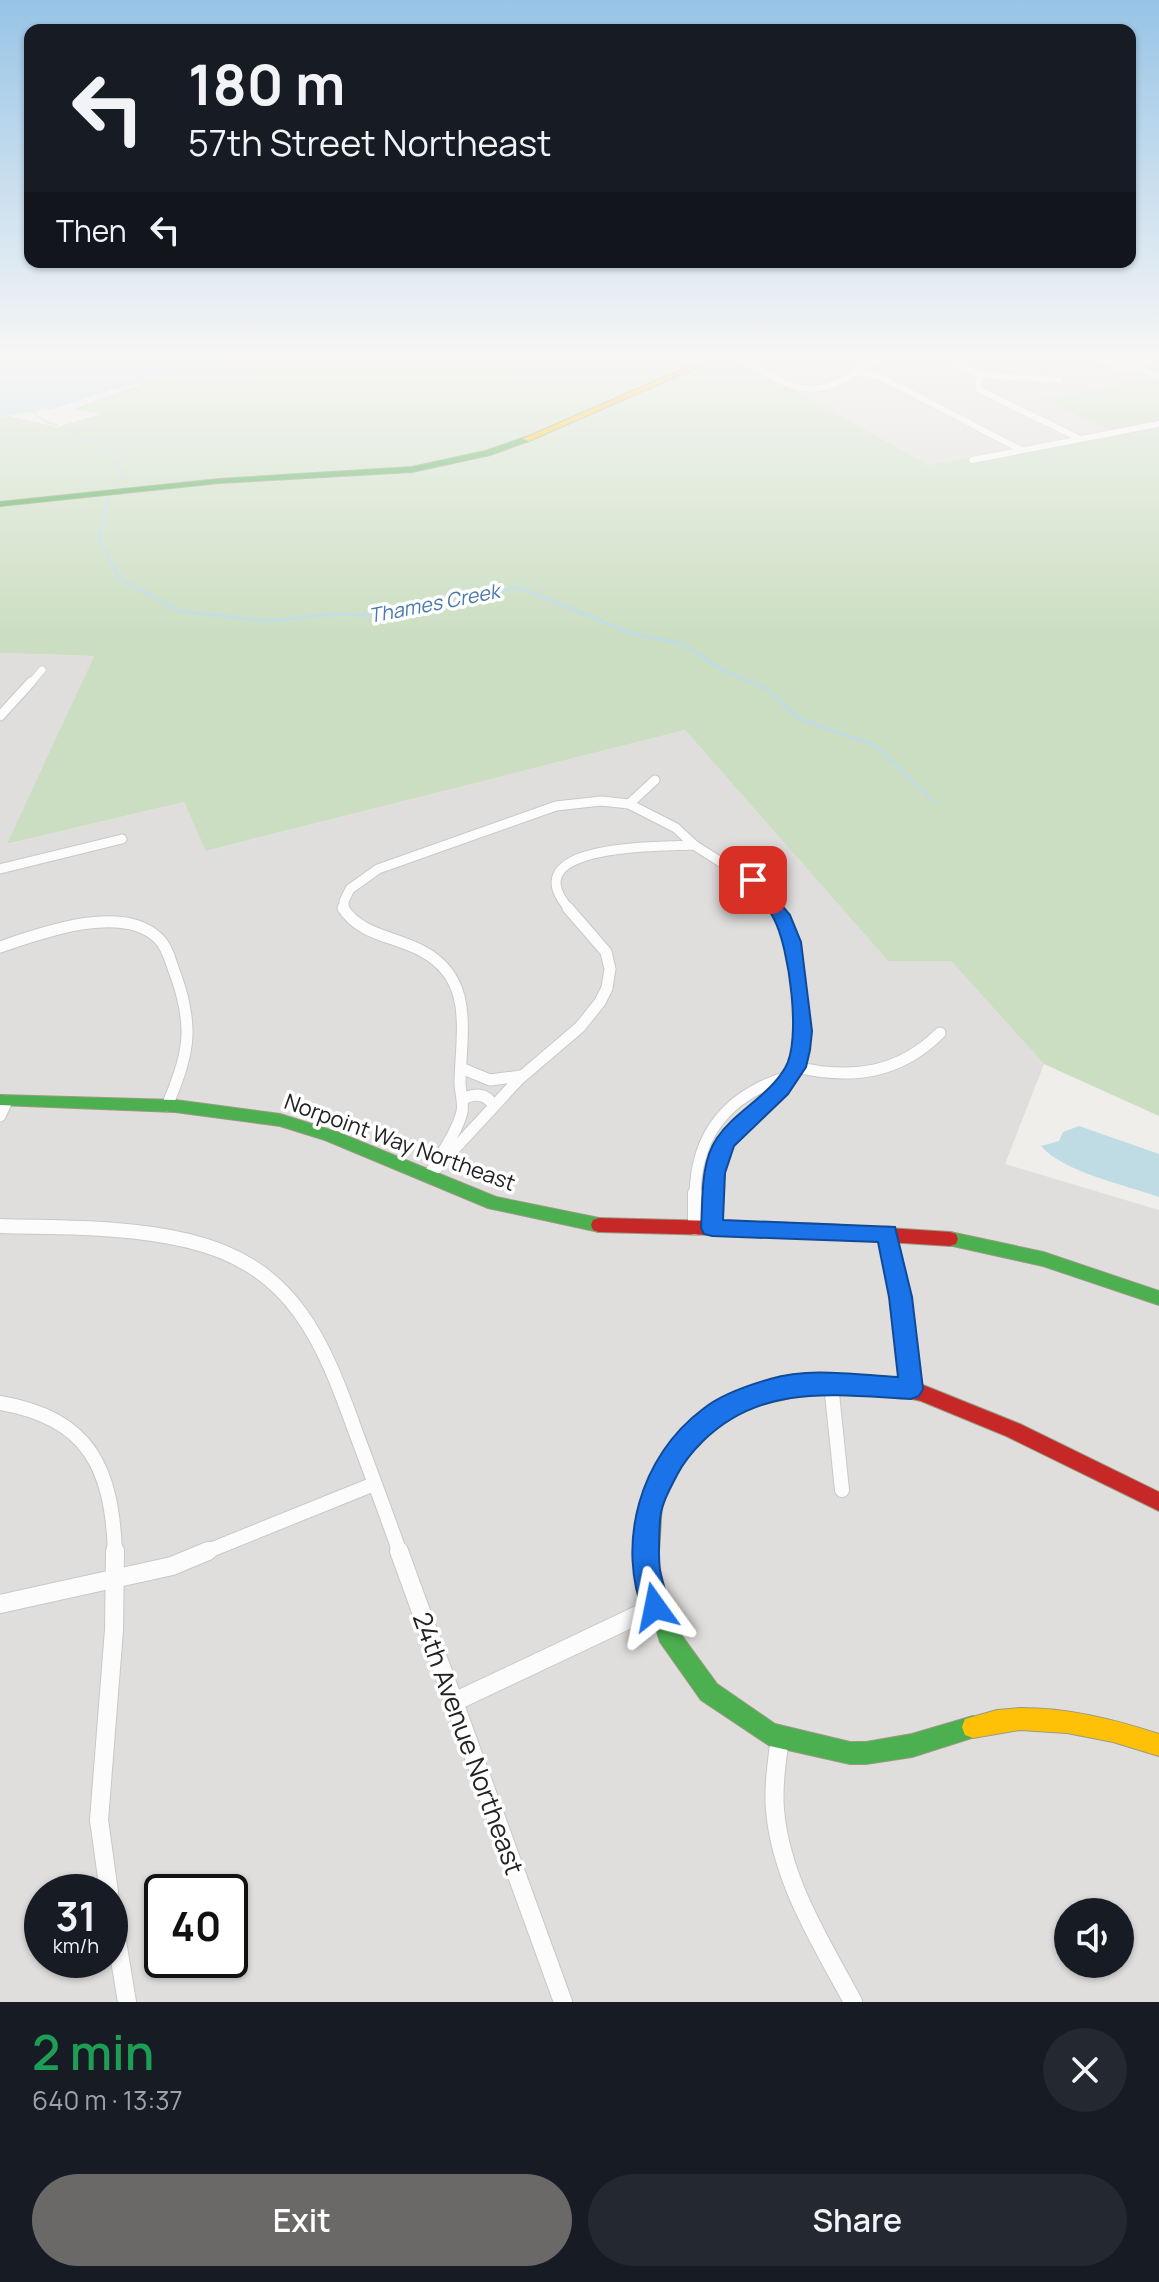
<!DOCTYPE html>
<meta charset="utf-8">
<style>
body{margin:0;font-family:Manrope,sans-serif;background:#242831;color:#f1f3f6;height:100vh;display:flex;flex-direction:column;font-size:30px;white-space:nowrap}
*{box-sizing:border-box;margin:0}
p{font-size:26px;color:#9ea1a6}
.icon{flex:none;width:44px;height:44px;fill:none;stroke:currentColor;stroke-width:2;stroke-linecap:round;stroke-linejoin:round}
.map{position:relative;height:2002px;overflow:hidden}
.details{display:flex;flex-direction:column;background:#171b24;flex:1}
.details>*{flex:none}
.top-card{position:absolute;left:24px;top:24px;width:1112px;height:244px;border-radius:16px;box-shadow:0 2px 6px #0004;background:#171b24;color:#f1f3f6;overflow:hidden}
.controls{position:absolute;left:1054px;top:1898px;display:grid;gap:16px}
.controls a{display:grid;place-items:center;width:80px;height:80px;border-radius:50%;background:#171b24;box-shadow:0 2px 6px #0004;font-size:40px}
.speed{position:absolute;left:24px;top:1874px;display:flex;gap:16px;font-size:40px;font-weight:700;text-align:center}
.speed>*{display:grid;place-content:center;width:104px;height:104px;border-radius:50%;background:#171b24;box-shadow:0 2px 6px #0004;line-height:1}
.speed small{font-size:20px;font-weight:400}
.speed .limit{border:4px solid #111;border-radius:12px;background:#fff;color:#111}
.pin{position:absolute;display:grid;place-items:center;width:68px;height:68px;color:#fff;margin:-34px;border-radius:16px;box-shadow:0 4px 12px #0006}
.me{position:absolute;width:88px;margin:-44px;rotate:348deg;stroke-linejoin:round;filter:drop-shadow(0 0 6px #0008)}
.turn{display:flex;align-items:center;gap:28px;height:168px;padding:0 32px;font-size:36px}
.turn .icon{width:104px;height:104px;stroke-width:2.5}
.turn b{display:block;font-size:56px;line-height:68px}
.then{display:flex;align-items:center;height:76px;padding:0 32px;background:#0003;gap:16px;font-size:30px}
.round{display:grid;place-items:center;flex:none;width:84px;height:84px;border-radius:42px;background:#242831}
.headline{display:flex;align-items:center;justify-content:space-between;height:136px;padding:0 32px}
h1{font-size:48px;font-weight:600;line-height:60px;color:#1e9e55}
.button{display:flex;gap:16px;margin-top:auto;padding:16px 32px}
.button a{flex:1;height:92px;border-radius:48px;background:#6a6968;color:#fff;font-size:32px;font-weight:600;line-height:92px;text-align:center}
.button a+a{background:#242831;color:#f1f3f6}
.map>svg:first-child{display:block}
.residential{fill:#dfdedc;fill-rule:evenodd}
.forest{fill:#cbdec1}
.water{fill:#bfdbe3}
.lines{fill:none;stroke-linecap:round;stroke-linejoin:round}
.stream-far1{stroke:#bfdbe3;stroke-width:2}
.stream{stroke:#bfdbe3;stroke-width:3}
.street-far5-casing{stroke:#c9c8c7;stroke-width:7}
.street-far4-casing{stroke:#c9c8c7;stroke-width:8}
.street-far3-casing{stroke:#c9c8c7;stroke-width:11}
.street-far2-casing{stroke:#c9c8c7;stroke-width:13}
.street-far1-casing{stroke:#c9c8c7;stroke-width:16}
.street-casing{stroke:#c9c8c7;stroke-width:20}
.fast-casing{stroke:#999a82;stroke-width:2}
.slow-casing{stroke:#999a82;stroke-width:2}
.jam-casing{stroke:#999a82;stroke-width:2}
.street-far5{stroke:#fdfcfc;stroke-width:6}
.street-far4{stroke:#fdfcfc;stroke-width:7}
.street-far3{stroke:#fdfcfc;stroke-width:9}
.street-far2{stroke:#fdfcfc;stroke-width:11}
.street-far1{stroke:#fdfcfc;stroke-width:14}
.street{stroke:#fdfcfc;stroke-width:18}
.fast{fill:#4caf50;fill-rule:evenodd}
.slow{fill:#ffc107;fill-rule:evenodd}
.jam{fill:#c62828;fill-rule:evenodd}
.route{fill:#1a73e8;stroke:#114b97;stroke-width:2}
.labels{text-anchor:middle;dominant-baseline:central;stroke-width:7;stroke-linejoin:round;paint-order:stroke}
.far-water-label{font-size:20px;font-style:italic;fill:#4a7aab;stroke:#fff}
.street-label{font-size:22px;fill:#222;stroke:#fff}
.near-street-label{font-size:26px;fill:#222;stroke:#fff}
</style>
<div class="map">
<svg width="1159" height="2002" viewBox="0 0 1159 2002">
<rect width="100%" height="100%" fill="#f0eeeb"/>
<g class="residential">
<polygon points="739,358 1159,358 1159,379 1146,374 1106,388 1045,399 1112,431 928,465"/>
<path d="M0 653 94 656 8 844 184 802 207 851 685 730 888 961H951L1044 1064 1005 1164 1159 1210V2002H0ZM42 1892H110V1960H42ZM162 1892H230V1960H162ZM1068 1912H1120V1964H1068Z"/>
</g>
<polygon class="forest" points="250,358 739,358 928,465 1111,431 1043,399 1106,388 1146,374 1159,379 1159,1116 1044,1064 951,961 888,961 685,730 206,851 184,802 7,844 94,656 0,653 0,418 9,416 57,427 100,414 73,409 152,380"/>
<g class="water">
<polygon points="0,358 250,358 115,389 52,409 0,417"/>
<path d="M1079 1126 1159 1154V1197C1126 1185 1063 1172 1041 1146L1059 1141 1063 1132Z"/>
</g>
<g class="lines">
<g class="stream-far1">
<polyline points="32,411 46,422 57,425"/>
<polyline points="67,428 93,441 123,474 106,503"/>
</g>
<polyline class="stream" points="107,501 99,539 119,578 179,611 268,621 339,614 379,616 455,603 518,587 630,633 683,644 723,670 765,688 800,719 875,745 934,802"/>
<defs>
<g id="street-far5">
<path d="M739 358C803 395 813 403 878 358"/>
<polyline points="946,358 979,374 978,389 1080,439"/>
<polyline points="1099,358 1120,367"/>
<polyline points="1115,358 1159,377"/>
<polyline points="1127,364 1152,360"/>
<polyline points="855,371 881,377 1021,450"/>
<polyline points="980,375 1059,380"/>
<polyline points="972,460 1159,424"/>
</g>
<polyline id="street-far4" points="30,684 42,670"/>
<g id="street-far3">
<polyline points="0,716 31,682"/>
<polyline points="629,804 655,780"/>
<polyline points="0,869 122,839"/>
<polyline points="344,910 344,901 350,889 378,869 556,806 601,801 629,804 676,828 694,845 763,889 778,910"/>
<path d="M570 910C510 843 661 847 694 845"/>
</g>
<g id="street-far2">
<path d="M343 908C361 936 395 936 422 951 475 979 461 1032 460 1082 460 1092 464 1102 462 1112 456 1135 439 1156 428 1177"/>
<path d="M0 947C41 933 122 903 158 938 168 947 171 964 176 976 195 1030 188 1055 167 1106"/>
<path d="M796 1067C851 1080 899 1074 940 1033"/>
<polyline points="461,1068 490,1080 521,1076"/>
<path d="M463 1099C475 1093 486 1093 493 1105"/>
<polyline points="0,1116 7,1101"/>
<polyline points="437,1168 519,1079 580,1027 600,1002 607,988 610,969 606,952 568,908"/>
<path d="M695 1195C696 1134 728 1095 787 1077"/>
<path d="M714 1195C715 1179 716 1156 726 1141 745 1113 784 1099 797 1065 806 1039 800 1011 797 985 794 958 792 931 776 908"/>
</g>
<g id="street-far1">
<path d="M0 1226C63 1228 127 1226 189 1241 294 1266 323 1341 356 1433 371 1473 386 1513 400 1553"/>
<polyline points="695,1228 695,1193"/>
<polyline points="712,1228 714,1193"/>
<polyline points="887,1233 901,1297 911,1389"/>
<polyline points="831,1384 842,1490"/>
<path d="M0 1403C90 1418 112 1469 115 1553"/>
<polyline points="203,1553 374,1484"/>
</g>
<g id="street">
<polyline points="399,1551 563,2002"/>
<polyline points="0,1604 172,1566 208,1551"/>
<polyline points="454,1702 655,1607"/>
<path d="M780 1737C777 1761 773 1786 775 1810 781 1880 821 1942 853 2002"/>
<polyline points="109,1892 99,1820 114,1630 115,1551"/>
<polyline points="110,1899 127,2002"/>
</g>
<g id="fast">
<polygon points="526,437 529,437 529,441 490,455 412,472 219,483 0,506 0,502 219,479 412,467 485,451"/>
<polygon points="0,1095 175,1100 280,1114 337,1132 496,1197 599,1218 605,1220 607,1225 605,1230 599,1232 488,1208 325,1140 280,1126 175,1112 0,1105"/>
<polygon points="950,1232 1043,1252 1159,1291 1159,1305 1043,1266 944,1244 942,1239 944,1234"/>
<polygon points="822,1375 829,1377 831,1383 829,1389 742,1409 688,1451 662,1503 658,1568 677,1629 717,1684 775,1724 850,1742 866,1742 912,1734 973,1716 981,1719 984,1727 981,1735 912,1757 866,1764 850,1764 770,1746 701,1700 660,1642 638,1568 642,1502 674,1438 731,1396"/>
</g>
<g id="slow">
<polygon points="709,358 718,358 529,441 522,439"/>
<path d="M1020 1708C1069 1708 1113 1719 1159 1734V1756L1113 1742 1067 1733 1020 1730 973 1738 965 1735 962 1727 965 1719 997 1710Z"/>
</g>
<g id="jam">
<polygon points="599,1218 826,1224 950,1232 956,1234 958,1239 956,1244 950,1246 826,1238 599,1232 593,1230 591,1225 593,1220"/>
<polygon points="822,1375 885,1377 923,1385 1020,1424 1159,1492 1159,1511 1006,1436 921,1401 885,1393 822,1391 815,1389 813,1383 815,1377"/>
</g>
</defs>
<use href="#street-far5" class="street-far5-casing"/>
<use href="#street-far4" class="street-far4-casing"/>
<use href="#street-far3" class="street-far3-casing"/>
<use href="#street-far2" class="street-far2-casing"/>
<use href="#street-far1" class="street-far1-casing"/>
<use href="#street" class="street-casing"/>
<use href="#fast" class="fast-casing"/>
<use href="#slow" class="slow-casing"/>
<use href="#jam" class="jam-casing"/>
<use href="#street-far5" class="street-far5"/>
<use href="#street-far4" class="street-far4"/>
<use href="#street-far3" class="street-far3"/>
<use href="#street-far2" class="street-far2"/>
<use href="#street-far1" class="street-far1"/>
<use href="#street" class="street"/>
<use href="#fast" class="fast"/>
<use href="#slow" class="slow"/>
<use href="#jam" class="jam"/>
</g>
<linearGradient id="sky" x2="0" y2="1"><stop stop-color="#97c4e6"/><stop offset="0.56" stop-color="#f8f7f6"/><stop offset="1" stop-color="#f8f7f6" stop-opacity="0"/></linearGradient>
<rect width="1159" height="639" fill="url(#sky)"/>
<path class="route" d="M753 875 758 877 790 915 801 942 812 1031 810 1050 806 1067 788 1094 734 1146 725 1173 723 1220 895 1227 912 1297 923 1389 919 1396 911 1399C835 1395 762 1383 703 1441 692 1452 684 1461 677 1475 670 1489 661 1504 660 1520 659 1536 658 1554 660 1570 663 1586 671 1601 664 1617L655 1621 645 1617C615 1544 640 1456 703 1409 719 1396 749 1385 770 1379 810 1367 857 1375 898 1377L889 1297 878 1242 712 1236 704 1234 701 1228C703 1199 700 1163 717 1138 735 1111 768 1097 785 1068 802 1041 789 947 774 919 767 905 754 893 744 880Z"/>
<g class="labels">
<g class="far-water-label">
<text transform="translate(434 603) rotate(-11)">Thames Creek</text>
</g>
<g class="street-label">
<text transform="translate(400 1142) rotate(20)">Norpoint Way Northeast</text>
</g>
<g class="near-street-label">
<text transform="translate(469 1743) rotate(70)">24th Avenue Northeast</text>
</g>
</g>
</svg>
<div class="controls">
<a><svg class="icon" aria-label="sound" viewBox="0 0 24 24"><path d="M4 9h4l5-4v14l-5-4H4zM17 9q2 3 0 6"/></svg></a>
</div>
<div class="speed"><div>31<small>km/h</small></div><div class="limit">40</div></div>
<div class="pin" style="left:753px;top:880px;background:#d93025"><svg class="icon" aria-label="arrive" viewBox="0 0 24 24"><path d="M6 21V4h12l-3 4 3 4H6"/></svg></div>
<svg class="me" style="left:655px;top:1607px" viewBox="-20 -20 40 40"><path d="M0-17L14 15 0 8-14 15z" fill="#1a73e8" stroke="#fff" stroke-width="4"/></svg>
<div class="top-card">
<div class="turn"><svg class="icon" aria-label="left" viewBox="0 0 24 24"><path d="M17 20v-9H6M10 6l-5 5 5 5"/></svg><div><b>180 m</b>57th Street Northeast</div></div>
<div class="then">Then<svg class="icon" aria-label="left" viewBox="0 0 24 24"><path d="M17 20v-9H6M10 6l-5 5 5 5"/></svg></div>
</div>
</div>
<section class="details">
<div class="headline"><div><h1>2 min</h1><p>640 m · 13:37</p></div><a class="round"><svg class="icon" aria-label="close" viewBox="0 0 24 24"><path d="M6 6l12 12M18 6L6 18"/></svg></a></div>
<div class="button"><a>Exit</a><a>Share</a></div>
</section>
